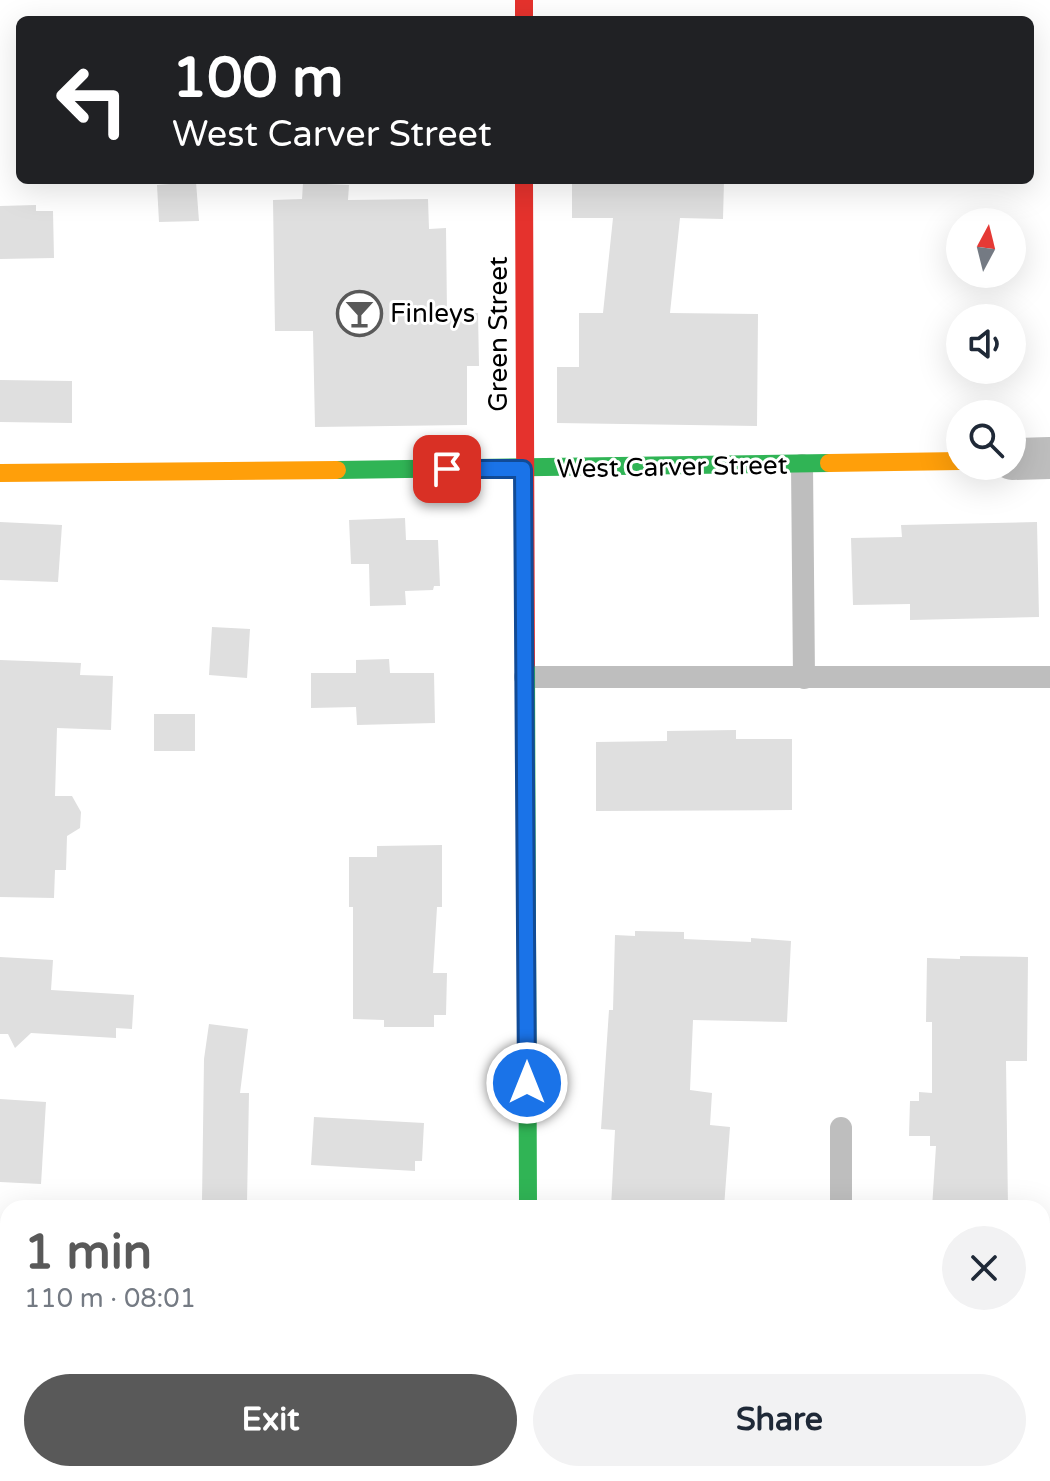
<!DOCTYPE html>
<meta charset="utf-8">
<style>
body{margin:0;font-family:"Varela Round",sans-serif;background:#f2f2f3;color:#1f2937;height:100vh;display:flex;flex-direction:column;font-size:30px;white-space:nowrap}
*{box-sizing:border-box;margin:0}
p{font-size:26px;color:#747a83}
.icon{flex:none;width:44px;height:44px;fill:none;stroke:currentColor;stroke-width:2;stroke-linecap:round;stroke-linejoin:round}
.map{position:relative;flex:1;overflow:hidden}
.drawer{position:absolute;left:0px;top:1200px;width:1050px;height:282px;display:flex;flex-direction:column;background:#fff;border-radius:24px 24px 0 0;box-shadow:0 8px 32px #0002}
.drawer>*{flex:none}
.top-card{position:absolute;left:16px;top:16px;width:1018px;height:168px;border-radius:12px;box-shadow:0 8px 32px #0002;background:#202124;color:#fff;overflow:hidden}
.needle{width:52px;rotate:7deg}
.buttons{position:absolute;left:946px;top:208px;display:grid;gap:16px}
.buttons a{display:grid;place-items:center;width:80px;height:80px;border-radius:50%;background:#fff;box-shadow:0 8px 32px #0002;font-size:40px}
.pin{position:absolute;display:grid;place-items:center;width:68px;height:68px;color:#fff;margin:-34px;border-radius:16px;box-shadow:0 4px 12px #0006}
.me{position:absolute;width:88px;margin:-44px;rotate:0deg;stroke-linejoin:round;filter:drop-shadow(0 0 6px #0008)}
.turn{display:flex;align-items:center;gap:28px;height:168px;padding:0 24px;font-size:36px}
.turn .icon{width:104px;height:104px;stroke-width:2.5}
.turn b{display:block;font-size:56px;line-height:68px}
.round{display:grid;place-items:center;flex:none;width:84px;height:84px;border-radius:42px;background:#f2f2f3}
.overview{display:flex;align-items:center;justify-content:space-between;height:136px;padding:0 24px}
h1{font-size:48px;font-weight:700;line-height:60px;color:#595959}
.button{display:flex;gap:16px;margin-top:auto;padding:16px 24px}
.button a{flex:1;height:92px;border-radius:48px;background:#595959;color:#fff;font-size:32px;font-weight:700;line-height:92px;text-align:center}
.button a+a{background:#f2f2f3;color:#1f2937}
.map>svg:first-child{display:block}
.building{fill:#dfdfdf}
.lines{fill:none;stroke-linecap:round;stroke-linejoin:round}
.lane{stroke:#bebebe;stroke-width:22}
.street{stroke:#bebebe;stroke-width:42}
.fast{stroke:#30b455;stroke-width:18}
.slow{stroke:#ff9f0a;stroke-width:18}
.jam{stroke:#e5322d;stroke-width:18}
.route-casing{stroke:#114b97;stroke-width:20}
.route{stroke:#1a73e8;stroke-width:14}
.labels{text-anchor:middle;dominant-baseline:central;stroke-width:6;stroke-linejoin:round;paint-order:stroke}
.poi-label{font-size:26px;fill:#000;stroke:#fff;text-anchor:start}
.street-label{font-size:26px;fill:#000;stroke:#fff}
</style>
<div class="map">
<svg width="1050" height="1481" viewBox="0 0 1050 1481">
<rect width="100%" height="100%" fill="#fff"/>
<g class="building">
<polygon points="572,180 724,180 723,219 680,218 670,313 758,314 757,426 557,423 557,367 579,367 579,313 603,313 613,218 572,218"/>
<polygon points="196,182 199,221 159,222 157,185"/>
<polygon points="303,183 349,185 348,200 428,199 429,229 446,228 447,313 478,313 479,366 467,366 467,425 315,427 313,331 275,331 273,200 302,199"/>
<polygon points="36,205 36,211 53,211 54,258 0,259 0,206"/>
<polygon points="0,380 72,381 72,423 0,422"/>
<polygon points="405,518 406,540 438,540 440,586 434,586 433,590 405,591 406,605 370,606 369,564 351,564 349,520"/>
<polygon points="0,522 62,525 58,582 0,580"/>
<polygon points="1037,522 1039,617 910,620 910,604 853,605 851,538 902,537 901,525"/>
<polygon points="212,627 250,629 247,678 209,675"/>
<polygon points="389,659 390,673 434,673 435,723 357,725 356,707 311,708 311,673 356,673 356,660"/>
<polygon points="0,660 81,663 80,675 113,676 111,730 57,728 55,796 72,796 81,812 80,828 67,836 66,870 55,870 54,898 0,897"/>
<rect x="154" y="714" width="41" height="37"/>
<polygon points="736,730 736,739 792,739 792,810 596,811 596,742 667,741 667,731"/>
<polygon points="442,845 442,907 437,907 433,973 447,973 446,1015 434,1015 434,1027 384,1027 384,1020 353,1019 353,907 349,907 349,857 377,857 377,846"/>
<polygon points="635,931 684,932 684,939 751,942 751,938 791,941 787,1022 693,1020 690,1090 712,1093 710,1125 730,1127 724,1207 701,1205 701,1208 611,1208 615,1130 601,1129 609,1010 613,1010 615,935 635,936"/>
<polygon points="960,956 1028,957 1027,1061 1006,1061 1008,1208 932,1208 936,1146 930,1146 930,1136 909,1136 910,1101 919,1101 919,1092 932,1093 932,1022 926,1022 927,958 960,959"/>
<polygon points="0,957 53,960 51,990 134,995 132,1029 116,1028 116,1038 31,1033 15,1048 8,1034 0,1034"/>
<polygon points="209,1024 248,1029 240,1093 249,1093 247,1203 202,1202 204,1059"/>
<polygon points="0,1099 46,1102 41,1184 0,1182"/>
<polygon points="314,1117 424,1123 422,1161 415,1161 415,1171 311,1165"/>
</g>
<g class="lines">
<g class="lane">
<polyline points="802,465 804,678"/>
<polyline points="525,677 1050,677"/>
<polyline points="841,1208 841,1128"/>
</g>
<polyline class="street" points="1012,459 1050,458"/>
<g class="fast">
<polyline points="337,470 829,463"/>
<polyline points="526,664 528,1208"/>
<polyline points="1042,1392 1050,1389"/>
<polyline points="558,1474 561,1481"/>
<polyline points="780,1481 800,1474"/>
</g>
<g class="slow">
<polyline points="829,463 960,461"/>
<polyline points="0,473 337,470"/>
</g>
<g class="jam">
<polyline points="524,0 524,20"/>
<polyline points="524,180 526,664"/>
</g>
</g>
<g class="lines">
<defs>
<polyline id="route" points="447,469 523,469 527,1083"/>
</defs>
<use href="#route" class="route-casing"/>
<use href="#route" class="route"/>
</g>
<defs>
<symbol id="bar-ring" viewBox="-11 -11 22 22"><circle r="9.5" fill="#fff" stroke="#595959" stroke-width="1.5"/><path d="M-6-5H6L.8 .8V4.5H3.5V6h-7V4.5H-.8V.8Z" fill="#595959"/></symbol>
</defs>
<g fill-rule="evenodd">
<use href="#bar-ring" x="334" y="288" width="51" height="51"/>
</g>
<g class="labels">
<g class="poi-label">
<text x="390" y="313">Finleys</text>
</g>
<g class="street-label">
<text transform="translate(498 334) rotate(-90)">Green Street</text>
<text transform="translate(672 467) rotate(-1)">West Carver Street</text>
</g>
</g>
</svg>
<div class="buttons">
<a><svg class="needle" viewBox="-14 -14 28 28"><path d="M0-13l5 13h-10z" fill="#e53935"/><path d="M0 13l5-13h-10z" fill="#747a83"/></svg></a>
<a><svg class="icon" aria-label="sound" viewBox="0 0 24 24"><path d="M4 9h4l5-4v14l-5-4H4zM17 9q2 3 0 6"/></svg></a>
<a><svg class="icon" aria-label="search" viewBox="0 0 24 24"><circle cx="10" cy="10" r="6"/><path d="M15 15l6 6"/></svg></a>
</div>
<div class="pin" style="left:447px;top:469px;background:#d93025"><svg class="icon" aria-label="arrive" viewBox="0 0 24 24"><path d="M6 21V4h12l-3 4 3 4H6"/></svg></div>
<svg class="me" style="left:527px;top:1083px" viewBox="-20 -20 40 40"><circle r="17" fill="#1a73e8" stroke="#fff" stroke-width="3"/><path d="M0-11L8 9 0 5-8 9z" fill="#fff"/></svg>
<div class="top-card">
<div class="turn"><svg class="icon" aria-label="left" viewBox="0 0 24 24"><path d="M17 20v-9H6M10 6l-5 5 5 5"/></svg><div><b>100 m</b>West Carver Street</div></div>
</div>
<section class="drawer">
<div class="overview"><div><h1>1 min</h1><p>110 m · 08:01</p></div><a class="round"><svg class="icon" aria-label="close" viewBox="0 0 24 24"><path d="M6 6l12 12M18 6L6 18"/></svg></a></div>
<div class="button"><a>Exit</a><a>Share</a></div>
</section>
</div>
